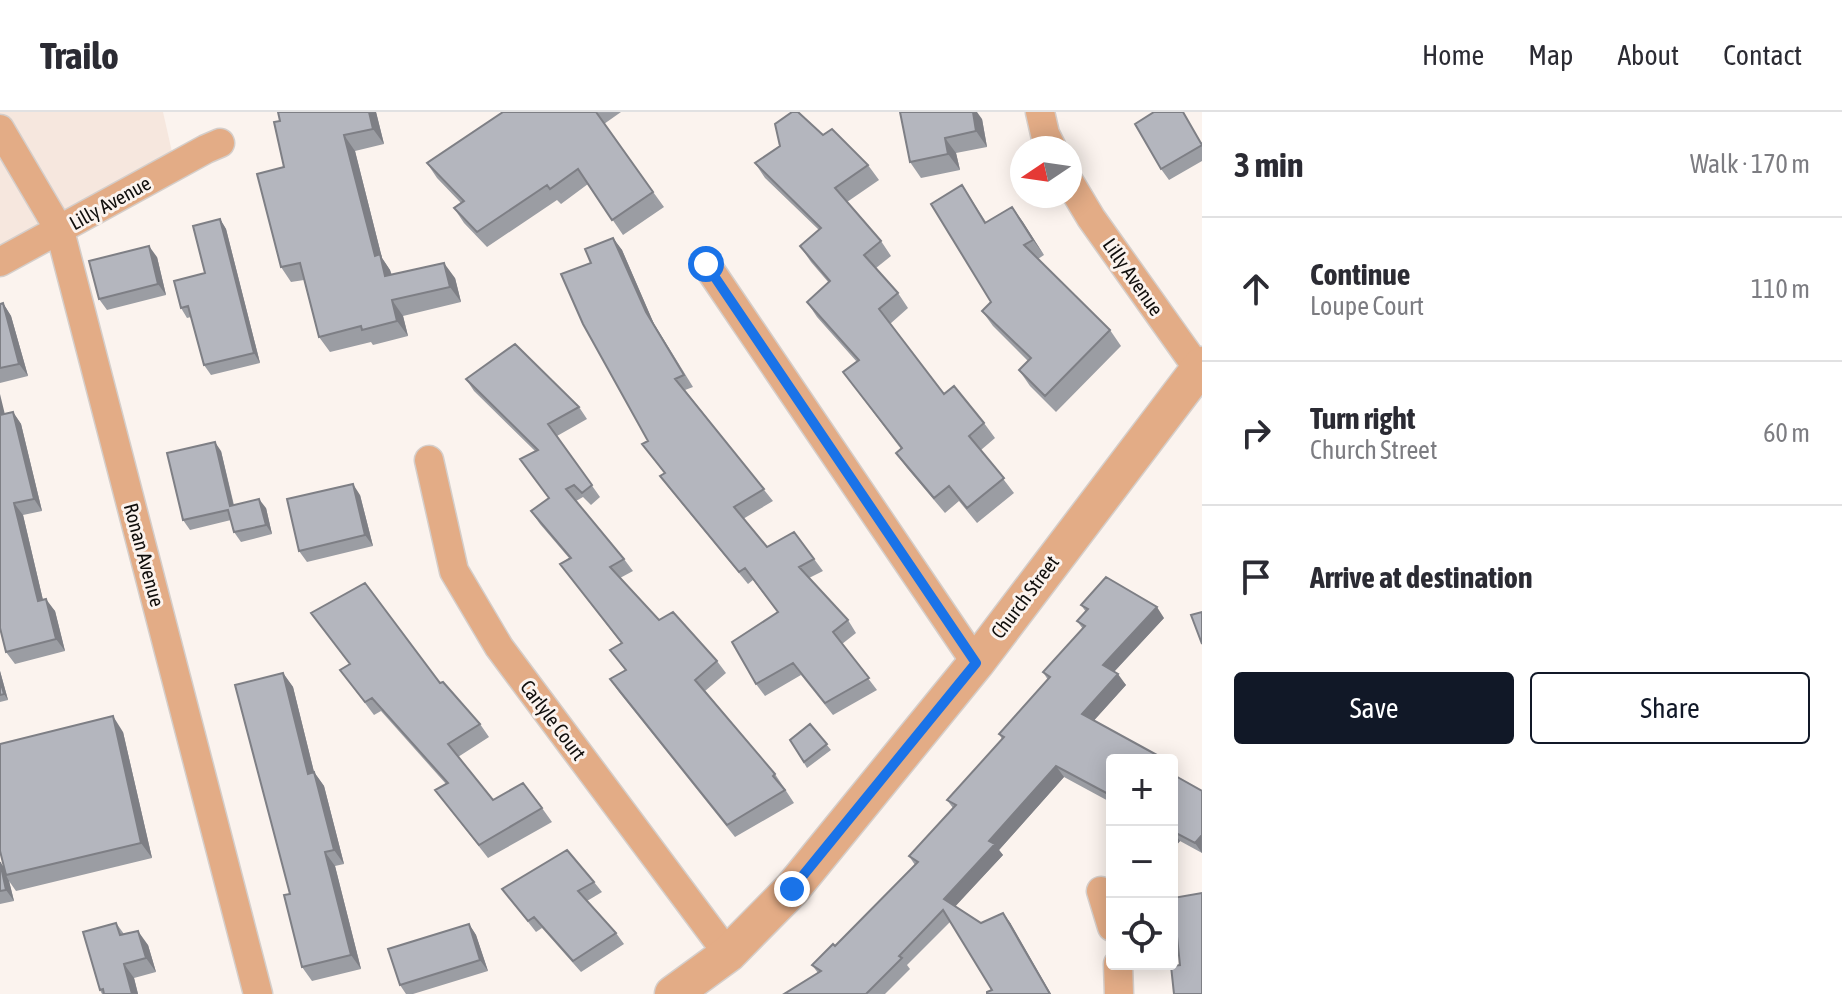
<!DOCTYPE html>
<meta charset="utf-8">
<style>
body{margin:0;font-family:"Asap Condensed",sans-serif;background:#f2f2f3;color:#2b2b33}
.controls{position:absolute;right:24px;bottom:24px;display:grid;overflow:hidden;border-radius:8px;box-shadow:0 4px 20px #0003}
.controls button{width:72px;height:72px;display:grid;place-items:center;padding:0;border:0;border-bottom:2px solid #e1e1e2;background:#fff;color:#2b2b33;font:40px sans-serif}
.compass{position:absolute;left:1010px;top:24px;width:72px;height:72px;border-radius:50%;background:#fff;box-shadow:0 4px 20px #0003;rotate:257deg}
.stop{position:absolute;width:24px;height:24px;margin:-18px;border:6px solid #1a73e8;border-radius:50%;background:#fff}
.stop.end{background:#1a73e8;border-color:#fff;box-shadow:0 2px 8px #0008}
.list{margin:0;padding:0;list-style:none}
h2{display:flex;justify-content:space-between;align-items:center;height:104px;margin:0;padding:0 32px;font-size:34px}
h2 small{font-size:26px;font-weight:400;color:#7c7c81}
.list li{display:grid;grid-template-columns:52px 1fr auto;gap:24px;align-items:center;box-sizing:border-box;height:144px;padding:0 32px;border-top:2px solid #e1e1e2}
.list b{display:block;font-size:30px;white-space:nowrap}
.list p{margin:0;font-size:26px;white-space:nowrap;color:#7c7c81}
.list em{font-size:26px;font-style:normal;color:#7c7c81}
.actions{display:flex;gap:16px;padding:24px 32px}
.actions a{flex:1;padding:18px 0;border:2px solid #111827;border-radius:8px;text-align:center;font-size:28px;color:#111827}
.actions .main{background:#111827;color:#fff}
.icon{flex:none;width:44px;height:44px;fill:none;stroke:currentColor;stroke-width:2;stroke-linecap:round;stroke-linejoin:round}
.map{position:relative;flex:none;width:1202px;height:882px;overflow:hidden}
header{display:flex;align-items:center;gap:48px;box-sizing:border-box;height:112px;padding:0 40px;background:#fff;border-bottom:2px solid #e1e1e2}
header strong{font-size:38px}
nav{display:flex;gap:44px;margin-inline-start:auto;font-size:28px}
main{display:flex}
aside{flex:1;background:#fff}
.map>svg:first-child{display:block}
</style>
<header>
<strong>Trailo</strong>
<nav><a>Home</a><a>Map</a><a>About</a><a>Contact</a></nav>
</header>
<main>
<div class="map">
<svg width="1202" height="882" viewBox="0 0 1202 882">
<rect width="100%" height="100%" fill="#fbf3ee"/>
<path fill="#f6e7de" d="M0 0H163L172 40 0 136Z"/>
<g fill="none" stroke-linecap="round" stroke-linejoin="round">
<g stroke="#d5ceca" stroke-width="31">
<path id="minor" d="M1040 0 1045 22 1052 36
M0 17 60 119 258 882
M1070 71 1091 106 1199 258
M0 150 206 37 220 31
M706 152 976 551
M429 348 454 459 499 535 728 842
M1101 779 1112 815
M1118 852 1119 882"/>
</g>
<g stroke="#d5ceca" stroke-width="39">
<path id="tertiary" d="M673 882 728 842 792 777 976 551 1202 253"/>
</g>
<use href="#minor" stroke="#e3ac86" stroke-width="28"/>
<use href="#tertiary" stroke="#e3ac86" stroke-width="36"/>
</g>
<path fill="#9b9da3" d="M376 0 384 32 355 39 382 146 390 158 392 163 455 166 461 190 403 204 408 224 373 233 371 230 330 240 319 225 304 168 291 170 281 155 284 55 280 9Z
M503 0H621L604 12 664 95 623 123 588 72 561 92 557 88 487 135 464 111 454 96 461 91 437 66 427 51Z
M900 0 982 7 987 35 956 41 960 58 921 66 910 50Z
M823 23 868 53 879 68 847 90 881 129 891 144 876 156 898 181 908 196 890 212 944 282 984 311 995 326 981 338 1014 381 977 411 959 389 945 401 907 356 896 341 901 337 843 260 857 250 817 205 807 190 829 171 811 150 800 134 819 118 765 66 755 51Z
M1202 30V49L1169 68 1161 57Z
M962 73 986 110 1012 95 1044 143 1038 147 1110 218 1121 234 1056 300 1030 274 1019 258 1028 249 993 214 982 199 991 190Z
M220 107 226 117 260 251 211 263 204 253 191 205 187 206 181 196 205 161Z
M613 126 622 138 654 212 693 275 685 278 773 389 743 407 767 435 794 420 823 459 809 466 848 508 856 521 842 532 877 578 833 603 801 563 765 584 756 572 778 501 753 468 748 472 669 376 660 364 664 361 642 332 648 329 591 151Z
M157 145 166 183 107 198 99 187Z
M3 191 11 204 28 264 0 271V192Z
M466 267 579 295 587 307 557 324 600 385 591 393 583 385 576 389 624 447 633 459 620 466 659 508 717 549 726 561 705 579 775 662 794 691 735 725 619 580 610 567 625 558 610 538 621 531 560 452 569 446 540 412 531 399 549 386 535 339 474 279Z
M13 300 21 312 42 399 23 403 43 488 55 499 65 539 15 552 6 540 5 302Z
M221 339 234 393 266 396 272 422 241 430 234 420 231 408 190 418 183 408Z
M360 383 373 434 307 450 299 439Z
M1081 493 1164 506 1114 560 1126 573 1094 608 1112 648V691L1064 665 999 738 1003 743 955 794 981 811 1003 801 1011 812 992 878 950 810 907 853 910 857 885 882H784L818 861 812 853 835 834 915 753 909 744 953 696 947 688 1002 627 999 622 1048 568 1043 560 1083 517 1077 509 1086 500Z
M340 558 440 571 480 612 489 625 458 645 493 688 542 696 552 710 488 746 435 678 446 672 381 599 374 603Z
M0 559 8 588 0 590Z
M283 561 293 575 314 660 324 674 344 752 335 754 361 857 312 869 302 855 290 782Z
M810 612 831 638 807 656 790 628Z
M123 620 152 746 16 779 9 769 14 789 0 792V750L4 755Z
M1172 655 1176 660 1173 663 1202 679V741L1180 729 1174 736 1172 735Z
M594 770 602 780 587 789 616 821 624 832 581 860 542 816 536 820 502 777Z
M116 811 124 822 148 833 156 860 134 866 138 882H102L100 878Z
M469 812 476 823 488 859 413 882H406L400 873Z"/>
<path fill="#7e7f85" d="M369 0H376L384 32 373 17Z
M973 0H977L982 7 987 35 976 19Z
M344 23 355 39 382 146 390 158 396 180 385 164 375 144Z
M945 26 956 41 960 58 948 42Z
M1012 95 1023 110 1044 143 1033 128Z
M220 107 226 117 260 251 254 241Z
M613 126 622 138 654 212 693 275 646 200Z
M149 134 157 145 166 183 158 172Z
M444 151 455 166 461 190 450 175Z
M392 188 403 204 408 224 397 209Z
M3 191 11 204 28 264 19 252Z
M0 282 8 315 0 303Z
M13 300 21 312 42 399 34 387Z
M215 330 221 339 236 404 230 394Z
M353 372 360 383 373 434 365 423Z
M259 387 266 396 272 422 266 413Z
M14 391 23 403 46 501 38 489Z
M46 487 55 499 65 539 56 527Z
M1157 495 1164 506 1110 564 1103 553Z
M0 559 8 588 4 582 0 568Z
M283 561 293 575 314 660 324 674 344 752 334 738 308 662Z
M1118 562 1126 573 1090 613 1082 602Z
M113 604 123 620 152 746 141 731Z
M1056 654 1064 665 999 738 1003 743 952 798 944 787 989 729Z
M1172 718 1180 729 1174 736 1172 734Z
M1202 723V741L1195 731Z
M325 740 335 754 361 857 351 843Z
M0 750 7 760 6 763 9 769 14 789 6 778Z
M1003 801 1011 812 1051 882H1050Z
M469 812 476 823 488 859 480 848Z
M138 819 148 833 156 860 146 846Z
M124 852 134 866 138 882H132Z"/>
<path fill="#b4b6be" stroke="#7e7f85" stroke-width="2" d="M278 0H369L373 17 344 23 375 144 380 142 385 164 444 151 450 175 392 188 397 209 362 218 361 214 319 225 300 151 281 155 257 62 284 55 274 10 280 9Z
M503 0H596L653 80 612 108 578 57 550 77 547 73 477 120 454 96 464 89 427 51Z
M792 0H798L823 23 832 17 868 53 835 76 881 129 864 143 898 181 879 197 944 282 954 274 984 311 969 324 1004 366 967 396 949 374 934 386 896 341 902 336 843 260 859 248 807 190 830 169 800 134 821 116 755 51 780 34 775 12Z
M900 0H973L976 19 945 26 948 42 910 50Z
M1154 0H1183L1202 33 1161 57 1135 12Z
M962 73 985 111 1012 95 1033 128 1024 133 1110 218 1045 284 1019 258 1031 246 982 199 991 190 931 92Z
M220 107 254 241 204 253 188 194 181 196 174 169 205 161 193 114Z
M613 126 646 200 684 263 675 267 764 377 734 395 767 435 794 420 814 447 799 455 848 508 833 520 869 566 825 591 793 551 756 572 732 530 778 500 745 456 739 460 660 364 665 361 642 332 648 329 583 212 561 162 591 151 585 137Z
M149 134 158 172 99 187 89 149Z
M3 191 19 252 0 256V192Z
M515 232 579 295 548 312 592 373 582 381 574 373 566 377 624 447 610 455 659 508 673 500 717 549 695 568 775 662 773 664 785 678 727 713 610 567 626 558 610 538 622 531 560 452 571 446 531 399 549 386 520 347 538 338 466 267Z
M13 300 34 387 14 391 38 489 46 487 56 527 6 540 0 516V303Z
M215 330 230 394 259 387 266 413 234 420 228 398 183 408 167 341Z
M353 372 365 423 299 439 287 387Z
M1106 465 1157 495 1103 553 1118 562 1082 602 1166 648H1112V684L1056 654 989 729 995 732 944 787 981 811 1003 801 1050 882H987V880L992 878 943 798 899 844 902 846 866 882H784L821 859 812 853 833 832 835 834 918 750 909 744 956 693 947 688 1004 625 999 622 1050 565 1043 560 1085 514 1077 509 1088 497 1081 493Z
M365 471 440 571 443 570 480 612 448 632 493 688 523 671 542 696 479 733 435 678 448 671 372 586 365 590 340 558 350 552 311 501Z
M1202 500V532L1191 503Z
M283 561 308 662 314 660 334 738 325 740 351 843 302 855 284 783 290 782 235 573Z
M0 568 4 582 0 583Z
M113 604 141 731 6 763 0 739V632Z
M810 612 827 632 804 650 790 628Z
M1172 662 1202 679V723L1195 731 1172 719Z
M567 738 594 770 578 779 616 821 573 849 534 805 528 809 502 777Z
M0 750 6 778 0 779Z
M1202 781V882H1174L1171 854 1180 853 1173 786Z
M116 811 120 823 138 819 146 846 124 852 132 882H104L103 877 100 878 83 820Z
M469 812 480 848 400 873 388 837Z"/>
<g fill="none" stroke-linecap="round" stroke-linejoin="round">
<path stroke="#1a73e8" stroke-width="10" d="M706 152 976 551 792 777"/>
</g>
<g text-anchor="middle" stroke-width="6" stroke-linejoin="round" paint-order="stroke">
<g font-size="20" fill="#100e0c" stroke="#fbf3ee">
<text transform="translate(110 91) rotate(-29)" y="7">Lilly Avenue</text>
<text transform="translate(1133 165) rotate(55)" y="7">Lilly Avenue</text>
<text transform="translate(144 443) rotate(75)" y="7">Ronan Avenue</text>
<text transform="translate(1025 485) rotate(-53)" y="7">Church Street</text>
<text transform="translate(553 608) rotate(53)" y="7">Carlyle Court</text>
</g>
</g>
</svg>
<div class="controls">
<button>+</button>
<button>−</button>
<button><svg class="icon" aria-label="locate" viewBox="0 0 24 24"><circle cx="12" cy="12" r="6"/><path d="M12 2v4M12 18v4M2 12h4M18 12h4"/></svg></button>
</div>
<svg class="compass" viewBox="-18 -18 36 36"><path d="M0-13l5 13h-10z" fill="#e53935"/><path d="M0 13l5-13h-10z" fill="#7c7c81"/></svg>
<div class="stop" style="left:706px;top:152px"></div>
<div class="stop end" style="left:792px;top:777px"></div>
</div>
<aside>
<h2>3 min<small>Walk · 170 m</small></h2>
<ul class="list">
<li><svg class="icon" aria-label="ahead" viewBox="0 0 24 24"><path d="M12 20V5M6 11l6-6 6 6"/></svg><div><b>Continue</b><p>Loupe Court</p></div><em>110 m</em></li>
<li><svg class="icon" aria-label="right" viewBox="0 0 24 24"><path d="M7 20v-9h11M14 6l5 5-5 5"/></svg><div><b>Turn right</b><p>Church Street</p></div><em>60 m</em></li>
<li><svg class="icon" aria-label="arrive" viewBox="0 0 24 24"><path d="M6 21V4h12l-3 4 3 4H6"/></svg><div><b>Arrive at destination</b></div></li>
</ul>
<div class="actions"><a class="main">Save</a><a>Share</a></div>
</aside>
</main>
